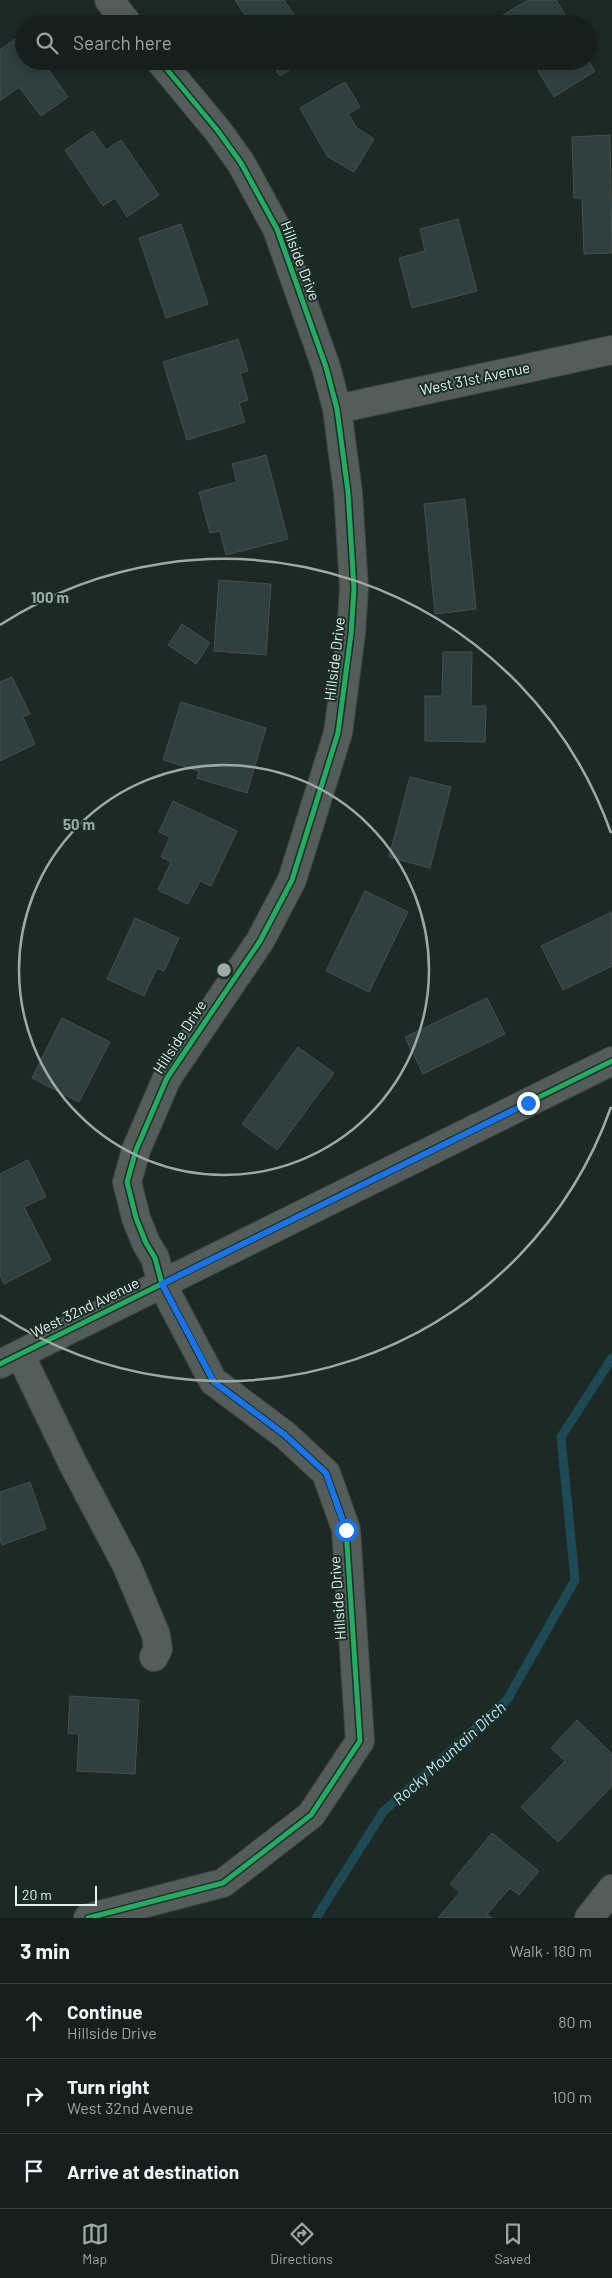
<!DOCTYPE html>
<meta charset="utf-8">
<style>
body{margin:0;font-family:Barlow,sans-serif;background:#232c29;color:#f1f3f6}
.scale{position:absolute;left:15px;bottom:12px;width:82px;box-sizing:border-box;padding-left:5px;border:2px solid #e2efea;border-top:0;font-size:14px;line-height:18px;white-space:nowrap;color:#e2efea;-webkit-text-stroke:4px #182e27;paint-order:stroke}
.stop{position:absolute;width:15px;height:15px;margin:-11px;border:4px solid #1a73e8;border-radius:50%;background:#fff}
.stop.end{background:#1a73e8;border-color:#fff;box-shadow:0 1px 5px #0008}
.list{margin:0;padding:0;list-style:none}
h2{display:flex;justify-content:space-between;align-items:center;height:65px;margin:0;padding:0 20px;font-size:21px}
h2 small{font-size:16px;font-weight:400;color:#9ea2a3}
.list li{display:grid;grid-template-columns:32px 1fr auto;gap:15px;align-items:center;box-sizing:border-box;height:75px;padding:0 20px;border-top:1px solid #353d3b}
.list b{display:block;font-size:19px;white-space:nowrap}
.list p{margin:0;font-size:16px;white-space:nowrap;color:#9ea2a3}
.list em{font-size:16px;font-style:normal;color:#9ea2a3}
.icon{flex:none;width:28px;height:28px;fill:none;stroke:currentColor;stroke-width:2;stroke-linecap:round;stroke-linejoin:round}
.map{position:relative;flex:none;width:612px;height:1918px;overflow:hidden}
.search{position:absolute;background:#161f1c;box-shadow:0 2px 12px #0003;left:15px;right:15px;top:15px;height:55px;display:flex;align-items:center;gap:12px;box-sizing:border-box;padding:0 18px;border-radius:28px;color:#9ea2a3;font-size:19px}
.sheet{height:290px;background:#161f1c}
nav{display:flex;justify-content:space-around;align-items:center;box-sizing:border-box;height:70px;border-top:1px solid #353d3b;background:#161f1c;font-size:14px;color:#9ea2a3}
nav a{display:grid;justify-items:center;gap:2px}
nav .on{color:#9daaa5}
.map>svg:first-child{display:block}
</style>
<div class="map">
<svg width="612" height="1918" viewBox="0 0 612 1918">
<rect width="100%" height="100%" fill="#1d2925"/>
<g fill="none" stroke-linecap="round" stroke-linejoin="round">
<path stroke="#1e4a56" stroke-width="9" d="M316 1918 383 1812 507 1700 575 1580 561 1437 612 1358"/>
</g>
<path fill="#30403e" stroke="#46504e" d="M235 0H284L300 24H251Z
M528 0H556L571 24H509L503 15Z
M22 34 24 61H42L68 97 41 116 19 87 0 101V50Z
M588 60 595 71 554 97 532 61Z
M270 61H303L280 76Z
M345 82 360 107 348 114 357 128 374 139 354 172 327 156 300 108Z
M93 131 106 150 121 140 159 195 127 217 115 198 103 206 65 150Z
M610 135 612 253 584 254 582 198H574L572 137Z
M458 219 477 291 412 308 399 258 425 251 420 229Z
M181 224 208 304 166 318 139 238Z
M238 339 248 371 240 373 248 400 239 403 245 422 187 440 163 362Z
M266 455 288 539 226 555 220 531 210 533 199 492 237 482 232 464Z
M465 499 476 609 435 614 424 504Z
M219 580 271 584 266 655 214 651Z
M182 624 210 643 196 664 168 645Z
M443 652H472L471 706H486L485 742 425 741V696H442Z
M12 677 30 714 23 717 35 744 0 761V682Z
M181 702 266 728 247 793 197 778 199 771 163 760Z
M410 777 451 787 430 868 389 857Z
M173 801 237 831 211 886 200 881 188 904 158 890 171 862 161 857 170 837 159 832Z
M365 891 408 912 369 992 326 971Z
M612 912V966L563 990 541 946Z
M135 918 179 938 164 971 157 968 144 996 107 979Z
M487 998 505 1034 423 1074 405 1037Z
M62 1018 110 1042 79 1102 32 1078Z
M298 1047 334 1073 277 1150 242 1124Z
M28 1160 46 1197 24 1207 51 1260 4 1284 0 1275V1174Z
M30 1482 46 1529 2 1545 0 1539V1492Z
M70 1696 139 1700 135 1774 77 1771 79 1734 68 1733Z
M577 1720 612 1754V1786L558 1842 521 1807 565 1761 551 1748Z
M492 1833 539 1871 519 1895 510 1888 487 1914 492 1918H438L460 1892 450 1884Z"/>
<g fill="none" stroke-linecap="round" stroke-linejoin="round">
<g stroke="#3b4542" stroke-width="30">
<path id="minor" d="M109 0 128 24
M337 409 612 350
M20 1354 73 1464 127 1566 156 1635 158 1649 154 1657
M0 1364 612 1061
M88 1918 223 1883 311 1815 360 1741 346 1529 326 1473 285 1435 213 1381 162 1284 155 1258 146 1243 136 1218 127 1182 136 1150 167 1078 260 941 292 880 338 733 351 634 354 589 348 492 337 409 326 367 277 229 241 163 218 131 160 61
M589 1918 612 1889"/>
</g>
<use href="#minor" stroke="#545d5a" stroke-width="28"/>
<g stroke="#182e27" stroke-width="8">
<path id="cycleway" d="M0 1364 612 1061
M88 1918 223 1883 311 1815 360 1741 346 1529 326 1473 285 1435 213 1381 162 1284 155 1258 146 1243 136 1218 127 1182 136 1150 167 1078 260 941 292 880 338 733 351 634 354 589 348 492 337 409 326 367 277 229 241 163 218 131 160 61"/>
</g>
<use href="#cycleway" stroke="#26ab63" stroke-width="5"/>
</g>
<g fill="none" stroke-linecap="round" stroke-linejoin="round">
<path stroke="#1a73e8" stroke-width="6" d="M346 1530 326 1473 285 1435 214 1382 162 1284 528 1103"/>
</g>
<g fill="none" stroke="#9daaa5" stroke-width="2.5">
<circle cx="224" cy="970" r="205"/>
<path d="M611 1107A411 411 0 0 1 0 1315M0 625A411 411 0 0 1 611 833"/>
</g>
<g text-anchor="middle" stroke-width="4" stroke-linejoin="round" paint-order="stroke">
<g font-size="15" fill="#e2efea" stroke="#182e27">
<text transform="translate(300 261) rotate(69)" y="5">Hillside Drive</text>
<text transform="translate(475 379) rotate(-12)" y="5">West 31st Avenue</text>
<text transform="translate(335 659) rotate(-83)" y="5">Hillside Drive</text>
<text transform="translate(180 1037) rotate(-57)" y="5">Hillside Drive</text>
<text transform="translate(85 1308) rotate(-26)" y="5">West 32nd Avenue</text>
<text transform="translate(338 1598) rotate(-94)" y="5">Hillside Drive</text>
</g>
<g font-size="16" font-style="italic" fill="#beebfb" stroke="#182e27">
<text transform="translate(449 1753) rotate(-42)" y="6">Rocky Mountain Ditch</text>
</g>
</g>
<circle cx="224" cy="970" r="8" fill="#9daaa5" stroke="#182e27" stroke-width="2.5"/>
<g font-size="15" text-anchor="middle" font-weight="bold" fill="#9daaa5" stroke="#182e27" stroke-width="4" stroke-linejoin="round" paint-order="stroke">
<text x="50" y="603">100 m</text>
<text x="79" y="830">50 m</text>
</g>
</svg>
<div class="scale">20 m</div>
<div class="stop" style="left:346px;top:1530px"></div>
<div class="stop end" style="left:528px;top:1103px"></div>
<div class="search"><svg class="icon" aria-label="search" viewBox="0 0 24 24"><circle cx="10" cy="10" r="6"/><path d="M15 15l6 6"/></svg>Search here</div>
</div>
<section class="sheet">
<h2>3 min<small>Walk · 180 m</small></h2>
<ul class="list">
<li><svg class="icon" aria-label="ahead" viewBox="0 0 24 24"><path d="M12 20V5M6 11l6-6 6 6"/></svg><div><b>Continue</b><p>Hillside Drive</p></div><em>80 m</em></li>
<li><svg class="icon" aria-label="right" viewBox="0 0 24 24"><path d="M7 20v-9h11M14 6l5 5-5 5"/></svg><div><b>Turn right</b><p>West 32nd Avenue</p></div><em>100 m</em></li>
<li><svg class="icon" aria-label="arrive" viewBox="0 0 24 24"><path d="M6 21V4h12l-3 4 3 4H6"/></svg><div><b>Arrive at destination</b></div></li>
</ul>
</section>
<nav>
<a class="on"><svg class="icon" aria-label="map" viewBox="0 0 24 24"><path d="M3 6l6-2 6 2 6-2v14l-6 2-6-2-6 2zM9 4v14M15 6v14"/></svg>Map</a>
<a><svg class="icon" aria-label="directions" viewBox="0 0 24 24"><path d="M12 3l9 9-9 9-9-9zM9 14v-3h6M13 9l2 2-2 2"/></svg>Directions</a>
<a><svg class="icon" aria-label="saved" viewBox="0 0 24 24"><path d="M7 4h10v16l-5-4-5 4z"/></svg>Saved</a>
</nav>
